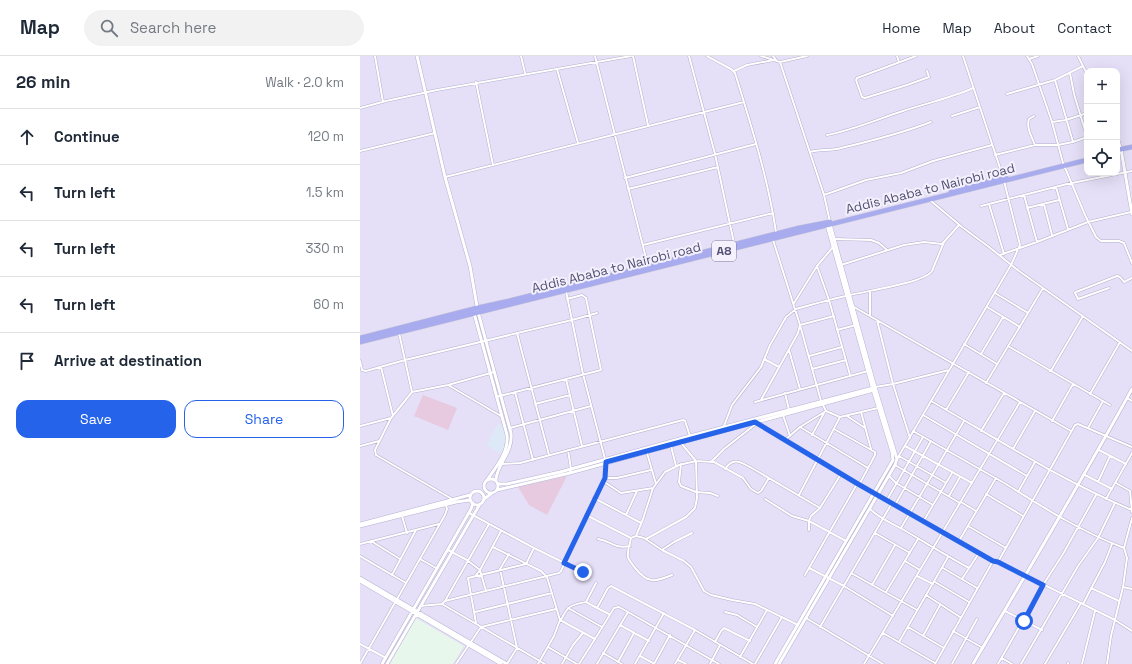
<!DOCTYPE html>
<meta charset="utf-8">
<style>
body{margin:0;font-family:"Space Grotesk",sans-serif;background:#f2f2f3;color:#1f2937}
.controls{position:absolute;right:12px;top:12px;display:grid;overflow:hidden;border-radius:8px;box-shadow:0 4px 16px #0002}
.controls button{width:36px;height:36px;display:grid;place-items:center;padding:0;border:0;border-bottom:1px solid #e0e1e3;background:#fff;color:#1f2937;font:20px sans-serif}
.stop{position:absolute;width:12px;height:12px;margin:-9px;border:3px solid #2563eb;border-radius:50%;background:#fff}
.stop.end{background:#2563eb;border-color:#fff;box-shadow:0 1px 4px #0008}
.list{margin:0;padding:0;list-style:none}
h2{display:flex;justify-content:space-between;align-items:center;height:52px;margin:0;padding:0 16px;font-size:17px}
h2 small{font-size:13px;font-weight:400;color:#747a83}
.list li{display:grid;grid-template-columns:26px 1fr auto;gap:12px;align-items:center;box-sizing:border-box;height:56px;padding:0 16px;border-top:1px solid #e0e1e3}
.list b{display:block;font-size:15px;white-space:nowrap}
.list em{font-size:13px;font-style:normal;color:#747a83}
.actions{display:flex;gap:8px;padding:12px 16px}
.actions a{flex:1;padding:9px 0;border:1px solid #2563eb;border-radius:12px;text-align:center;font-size:14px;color:#2563eb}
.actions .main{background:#2563eb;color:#fff}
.icon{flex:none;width:22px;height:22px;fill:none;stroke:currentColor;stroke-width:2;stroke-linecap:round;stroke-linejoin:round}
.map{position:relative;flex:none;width:772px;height:608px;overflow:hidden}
header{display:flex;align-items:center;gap:24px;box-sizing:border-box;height:56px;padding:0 20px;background:#fff;border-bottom:1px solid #e0e1e3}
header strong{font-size:19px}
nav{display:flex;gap:22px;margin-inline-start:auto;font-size:14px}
.search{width:280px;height:36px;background:#f2f2f3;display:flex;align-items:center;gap:10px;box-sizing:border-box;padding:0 14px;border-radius:22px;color:#747a83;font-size:15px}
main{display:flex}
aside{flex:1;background:#fff}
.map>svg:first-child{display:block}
</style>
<header>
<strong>Map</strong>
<div class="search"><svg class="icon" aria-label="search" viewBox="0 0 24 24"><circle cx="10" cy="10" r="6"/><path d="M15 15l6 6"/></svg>Search here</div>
<nav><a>Home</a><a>Map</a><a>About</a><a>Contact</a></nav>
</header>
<main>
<aside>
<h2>26 min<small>Walk · 2.0 km</small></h2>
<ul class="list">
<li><svg class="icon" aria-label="ahead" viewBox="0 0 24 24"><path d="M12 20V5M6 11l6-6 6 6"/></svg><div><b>Continue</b></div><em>120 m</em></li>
<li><svg class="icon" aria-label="left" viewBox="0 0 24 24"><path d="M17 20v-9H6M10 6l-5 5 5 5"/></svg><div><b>Turn left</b></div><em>1.5 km</em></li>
<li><svg class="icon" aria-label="left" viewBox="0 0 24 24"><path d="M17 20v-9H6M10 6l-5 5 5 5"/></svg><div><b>Turn left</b></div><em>330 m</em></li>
<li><svg class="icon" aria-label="left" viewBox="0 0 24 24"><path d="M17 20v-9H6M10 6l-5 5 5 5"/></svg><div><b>Turn left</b></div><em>60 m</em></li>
<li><svg class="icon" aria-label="arrive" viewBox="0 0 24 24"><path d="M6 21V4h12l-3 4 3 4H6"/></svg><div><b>Arrive at destination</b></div></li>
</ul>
<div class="actions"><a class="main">Save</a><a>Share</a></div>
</aside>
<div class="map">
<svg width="772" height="608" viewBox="0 0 772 608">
<rect width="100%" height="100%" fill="#efeafb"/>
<path fill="#e5dff7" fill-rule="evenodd" d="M0 0H772V608H0ZM727 15H757V117H727Z"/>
<path fill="#e7f7ec" d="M56 562 104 590 93 608H30Z"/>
<path fill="#dee9f8" d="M138 368 144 370 147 385 142 399 127 389V387Z"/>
<path fill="#e7cadf" d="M63 339 97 352 88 374 54 360Z
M207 420 187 459 169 449 158 431Z"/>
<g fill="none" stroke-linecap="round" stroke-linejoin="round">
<g stroke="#b4b1cc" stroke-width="3">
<path id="street" d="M15 0 23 46
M161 0 165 17
M235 0 288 210
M273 0 288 69
M329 0 355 98 374 187
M347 0 371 13 375 17C391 69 408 122 416 176
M401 0 420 6
M413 0 417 5
M447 0 420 6 464 139 470 166
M537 0 539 6
M556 0 497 22 496 24 502 41 505 42 547 29 569 21 567 15
M603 0 643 121
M667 0 672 8 692 66 703 107 725 159 736 181 741 185H759L764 187 772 207
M718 0 727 18
M669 3 678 0
M197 13 218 87
M374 15 387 9 414 4
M710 17 714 38 727 81
M695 24 713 86
M116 26 133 109
M647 38 695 24 723 10
M0 52 26 45 77 34 271 0
M592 60 620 51
M674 60 669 63C666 72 672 81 675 89
M692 66 706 64 727 57
M467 79C493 74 518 63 543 55 567 47 591 42 613 32
M757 80 761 92
M0 95 75 77
M450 96C460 93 471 95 481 92 511 85 542 77 571 66
M635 99 675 89H698L713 86 727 81
M85 121 384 46
M265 122 396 88
M696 131 708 173
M268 133 358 111
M464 139 506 124 541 117 573 105 632 89
M664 139 677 186
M571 145 602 171 629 191 659 215 772 295
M629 148 644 198
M684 148 692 179
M621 150 707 128 772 115
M667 152 699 144
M475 183 511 184 519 187 527 194
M413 184 440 269 461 345 466 355 480 361 439 439
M283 189 413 157
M640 199 677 186 728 166 771 156
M481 209 544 189 564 186 582 188 599 169
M457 210 469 244 490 319
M749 232 718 243 715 237 716 236 757 220 760 221 764 226 772 222
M206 235 223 318 245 403
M510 235V260
M635 237 668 257
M434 247 457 210 473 191
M494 251 711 375
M627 251 660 271
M517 264 533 328 550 382
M477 274 496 269
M39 277 52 336
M157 277 189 399
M604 288 637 308
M648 290 743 345 728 372
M429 294 440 333
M621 298 643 261
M449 300 482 291
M404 303 419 311
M0 305 2 314 6 315 45 304 212 264 237 257
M21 311 33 360
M452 313 486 304
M690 315 692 313 723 260
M206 323 222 390
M626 327 683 232
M88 329 141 360
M515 331 533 328 589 314
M155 336 173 404
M425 337 429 354
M730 338 760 286
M136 341 241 314 226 242 222 239 207 243
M767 342 772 345
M401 344 438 277 440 269 474 260
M571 345C637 383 701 424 772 454
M743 345 750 349
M395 346 508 315
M175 348 210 339
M586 354 609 316
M501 356 511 393
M423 359 430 380
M563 359 667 420
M487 360 505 372
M480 361 518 352
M31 362 15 394 16 399 92 443
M692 365 713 328
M396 367 514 437
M0 370 31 362 52 336 88 329 134 316
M364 370 372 349 401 311 410 289 426 261 436 253C454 248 471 243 490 239 506 235 564 227 572 215L584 186
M440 371 508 412
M150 372 231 350
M474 373 515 396V399L499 429
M553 375C584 393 615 410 646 428 684 452 722 476 764 492
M621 375 644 337
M452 379 464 357
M425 384 440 371 466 355
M0 390 19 385
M311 390 316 410
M545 390 612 427
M653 393 675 355
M208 394 211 413 210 417
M739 394 766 408
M287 397 296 428
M539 400 586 427
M537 403 651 209 660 189 644 125
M351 406 364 393 397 367
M142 408 160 407 323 364 325 365 330 380
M321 408 319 426 321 430 336 436 350 437 358 440
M535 409 600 447
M365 413C373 401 380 406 390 411L460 452
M725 419 752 433
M529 420 536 427 573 449
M245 422H257L291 414
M243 425 261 437 293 432
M738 426 750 400
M756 427 770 435 772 456
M658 436 675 406
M626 438 663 460
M518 439 633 505 638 506 755 564 772 575
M589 440 600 421
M234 442 281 467
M405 443 432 460 449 465 486 485
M746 443 772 397
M527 444 563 381
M601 446 616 455
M535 449 571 385
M510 453C520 463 532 467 544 474 566 487 587 500 609 512
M109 457 174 492 223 516
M226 459 271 482 276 480 284 482 302 494 324 505 331 511 344 535 351 539 372 544 395 548 438 569
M266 459 277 435
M42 460 47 477
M563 466 592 417
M608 470 646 492
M541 472 604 365
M449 474V465L451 460 460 452 481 418
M515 477 550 497
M276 480 283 463 293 432 305 416 319 409 336 405 354 406 383 422 391 433 398 437 401 435 409 422
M271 482C270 488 267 495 268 501 269 505 273 509 275 512 288 528 295 526 312 519
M238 483C252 485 253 493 270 490
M286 483 326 461 335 452 337 442 336 405 321 387
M11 485 40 503
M599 485 636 422
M0 488 79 468
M133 491 181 515 187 521 200 564 194 580 178 608
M88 494 107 504 120 514 126 535
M302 494 314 486 332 477
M0 500 46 527
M60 503 76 512
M545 505 560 514
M638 506 715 369 718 368 772 391
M449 512 484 530 533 560
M583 512 617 532
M491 517 557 554
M32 519 56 474
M116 519 120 514 141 475
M445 519 497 428
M557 520 573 528
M602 523 619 497
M575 526 609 546
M512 529 535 489
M763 531 772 533
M731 532 759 545
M526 536 558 483
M566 539 600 561
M85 545 129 468
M226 546 236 527
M82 548 185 608
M723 548 745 506 752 488
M60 550 82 548 85 545 199 517 201 515 245 422 246 408
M208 552 242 571
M645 555 682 574
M115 556 192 537
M365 556 377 559 397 571
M249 558 237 552 248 532 251 530 335 574 393 608
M446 562 523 608
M200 564 235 583 254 552 259 551 268 556
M201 564C208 549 211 549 226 546L237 552
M116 567 108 522 166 508 174 492
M260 569 289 585
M460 571 532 447
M548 571 584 592
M593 575 623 592
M523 577 575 607
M563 580 580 549
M355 586 361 575 364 572 390 585
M539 586 588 501
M0 588 26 602
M188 591 217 608
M243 597 262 608
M280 600 293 607
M380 601 407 554
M642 602 652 608
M318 604 326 608
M258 606 274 577
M0 608 85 459 87 453 86 449
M96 608 121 571 196 553
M147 608 157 592 140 513 149 498
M202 608 213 589 223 577
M219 608 235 583
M237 608 268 556 359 608
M275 608 304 557
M294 608 310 579
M315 608 335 574
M350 608 360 589
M395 608 422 561
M504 608 660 346
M575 608 633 505
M592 608 617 563
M638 608 683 529 703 498 736 439
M661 608 718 510 738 482 755 447
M685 608 721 547
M708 608V607
M722 608 735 555
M747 608 751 580 763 531 767 502 764 492 772 462"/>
</g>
<g stroke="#b5b2d0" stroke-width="4">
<path id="secondary" d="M57 0 85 121 110 210 118 256 151 377C153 397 138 406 136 423
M761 93 772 158
M114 257 147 379C149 396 136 411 127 424
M124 430a7 7 0 1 1 14 0a7 7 0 1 1-14 0Z
M139 428H147L200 416 330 380 513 332
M137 434 210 417 514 334
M110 442a7 7 0 1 1 14 0a7 7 0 1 1-14 0Z
M123 444 132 437
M0 468 110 439
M0 470 96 446 110 444
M0 522 147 608
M0 525 141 608
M22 608 111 453 113 447
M27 608 120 448
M415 608 533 404 532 396 513 334 467 169
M419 608 535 409 537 403 515 331 470 168
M613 608C667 517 721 426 772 333"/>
</g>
<g stroke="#cbcad5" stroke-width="5.5">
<path id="highway" d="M757 94 772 91
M591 135 646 121
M0 282 117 252 149 245 439 172 470 166
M0 286 727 104"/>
</g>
<use href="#street" stroke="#fff" stroke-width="2"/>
<use href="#secondary" stroke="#fff" stroke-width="3"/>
<use href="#highway" stroke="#a8acee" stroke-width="4.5"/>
</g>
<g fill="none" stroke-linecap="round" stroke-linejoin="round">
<path stroke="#2563eb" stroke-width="5" d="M223 516 204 507 245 422 246 406 395 366 498 428 633 505 638 506 683 529 664 565"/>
</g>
<g text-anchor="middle" stroke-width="4" stroke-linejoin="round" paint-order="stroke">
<rect fill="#f4f1fd" stroke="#82809c" stroke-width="1" x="352" y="185" width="24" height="20" rx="3"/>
<g font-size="12" font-weight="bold" fill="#515073">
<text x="364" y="199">A8</text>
</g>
<g font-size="13" fill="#515073" stroke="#f4f1fd">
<text transform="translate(570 132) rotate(-14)" y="5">Addis Ababa to Nairobi road</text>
<text transform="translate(256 211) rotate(-14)" y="5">Addis Ababa to Nairobi road</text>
</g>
</g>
</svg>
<div class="controls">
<button>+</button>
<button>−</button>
<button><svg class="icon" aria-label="locate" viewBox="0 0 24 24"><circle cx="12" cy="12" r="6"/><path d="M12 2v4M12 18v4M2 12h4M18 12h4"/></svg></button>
</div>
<div class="stop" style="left:664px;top:565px"></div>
<div class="stop end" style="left:223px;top:516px"></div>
</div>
</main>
